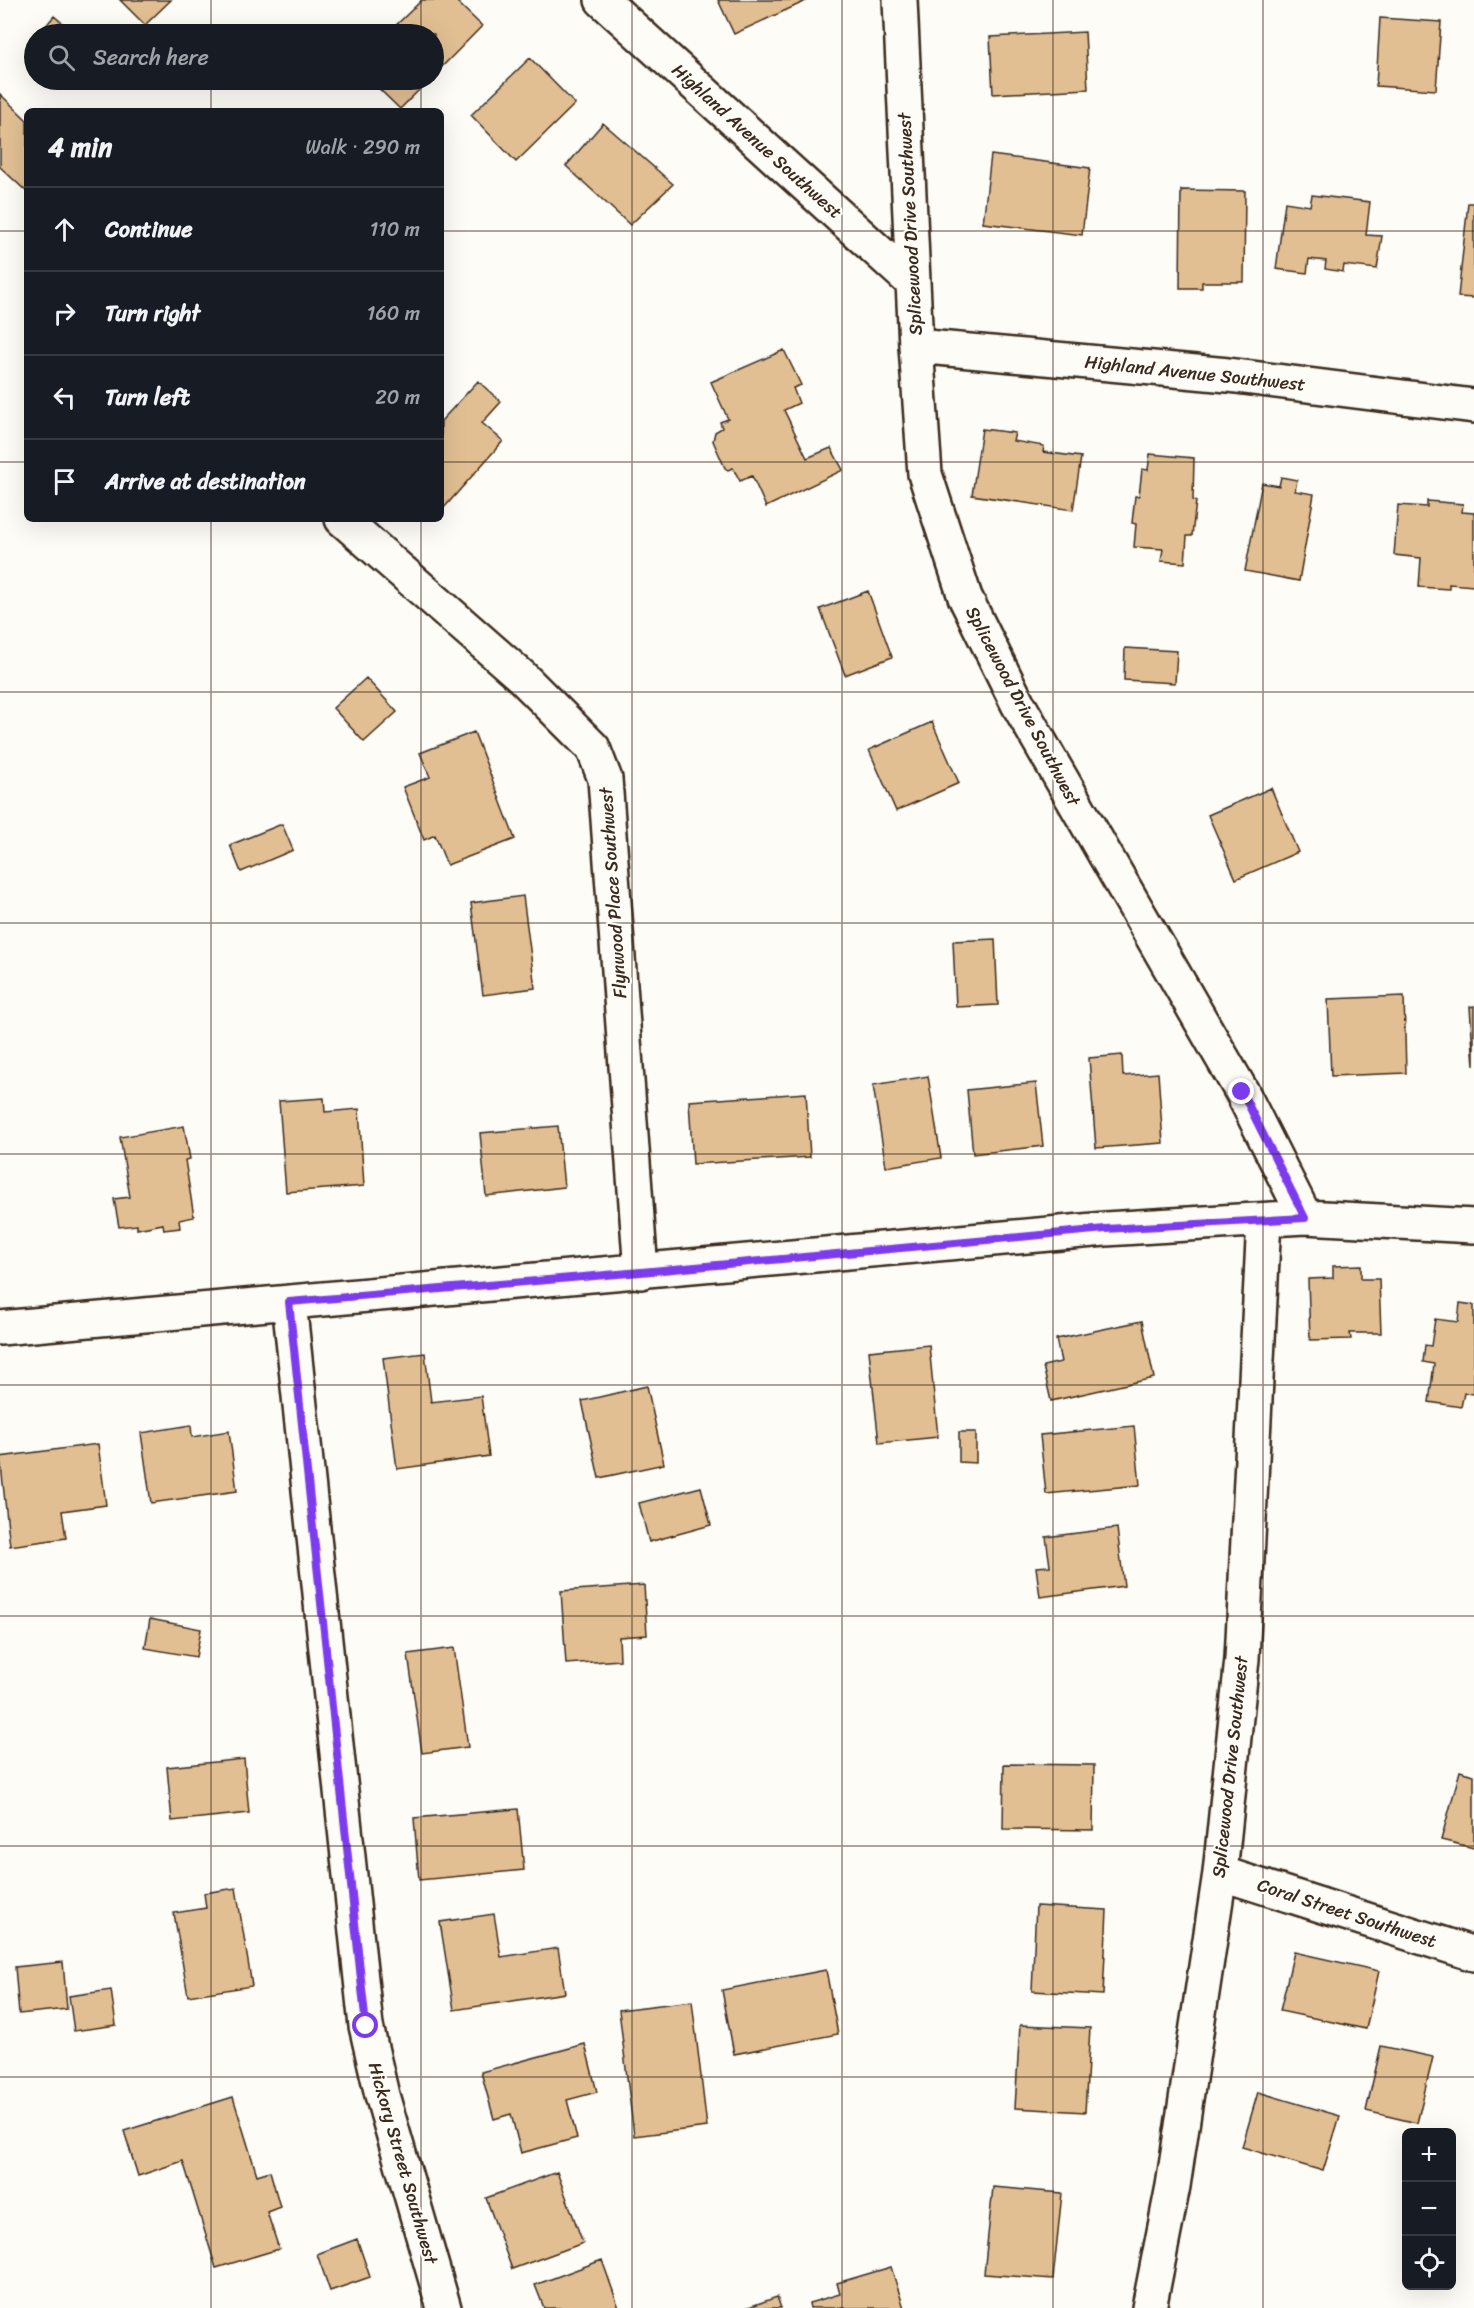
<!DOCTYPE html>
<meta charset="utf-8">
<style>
body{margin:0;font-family:Sriracha,sans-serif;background:#20242c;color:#f1f3f6}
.controls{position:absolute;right:18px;bottom:18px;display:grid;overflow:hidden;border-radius:9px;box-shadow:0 6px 24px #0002}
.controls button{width:54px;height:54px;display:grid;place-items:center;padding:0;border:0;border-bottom:2px solid #363941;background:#171b24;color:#f1f3f6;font:30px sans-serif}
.stop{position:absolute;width:18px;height:18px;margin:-14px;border:4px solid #7c3aed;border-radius:50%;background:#fff}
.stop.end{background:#7c3aed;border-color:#fff;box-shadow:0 2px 6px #0008}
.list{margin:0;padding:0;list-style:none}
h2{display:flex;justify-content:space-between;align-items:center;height:78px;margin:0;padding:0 24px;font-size:26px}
h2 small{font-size:20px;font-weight:400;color:#9ea1a6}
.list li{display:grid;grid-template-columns:39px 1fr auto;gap:18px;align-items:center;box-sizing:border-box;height:84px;padding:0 24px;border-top:2px solid #363941}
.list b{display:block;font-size:22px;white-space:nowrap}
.list em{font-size:20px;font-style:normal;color:#9ea1a6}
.icon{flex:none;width:33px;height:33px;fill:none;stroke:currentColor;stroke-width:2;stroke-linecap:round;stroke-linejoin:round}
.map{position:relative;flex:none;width:1474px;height:2308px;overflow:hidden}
.search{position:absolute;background:#171b24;box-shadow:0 6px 24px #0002;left:24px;top:24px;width:420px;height:66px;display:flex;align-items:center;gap:15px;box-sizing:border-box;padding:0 21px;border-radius:33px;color:#9ea1a6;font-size:22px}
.panel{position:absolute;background:#171b24;box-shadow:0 6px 24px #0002;left:24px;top:108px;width:420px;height:414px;border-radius:9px}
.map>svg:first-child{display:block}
</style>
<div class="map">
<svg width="1474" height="2308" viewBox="0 0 1474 2308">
<rect width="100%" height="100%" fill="#fdfcf7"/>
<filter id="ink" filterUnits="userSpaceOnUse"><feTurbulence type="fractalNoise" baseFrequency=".0167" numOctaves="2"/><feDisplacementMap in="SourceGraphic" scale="12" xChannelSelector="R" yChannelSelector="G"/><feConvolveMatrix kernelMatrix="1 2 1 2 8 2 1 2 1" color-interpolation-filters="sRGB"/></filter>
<g filter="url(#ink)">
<path fill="#e1bf93" stroke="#3b2a1e" stroke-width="1.5" d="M120 0H171L145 25Z
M422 0H455L482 26 434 75V34H387Z
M718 0H806V1L734 34Z
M54 16 76 34H39Z
M1380 18 1441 22 1436 90 1376 86Z
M1085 32 1088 89 993 94 990 37Z
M530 58 575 104 516 162 471 115Z
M370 80H429L400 109Z
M0 94 27 120V192L0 167Z
M603 123 673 184 630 225 566 166Z
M991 155 1090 168 1082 235 983 223Z
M1181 190 1245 191 1244 282H1202V288H1180Z
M1312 195 1370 202 1366 235 1382 236 1377 269 1344 265 1343 272 1325 269 1326 261 1309 259 1307 273 1276 269 1285 202 1310 206Z
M1468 203H1474V298L1458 297Z
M784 350 801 385 793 388 799 403 784 410 807 458 831 448 843 470 766 507 752 476 740 481 733 468 728 470 725 468 713 441 715 432 722 428 720 422 728 419 711 382Z
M478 381 501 402 482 423 503 441 443 509 441 507V421Z
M982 429 1015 433 1013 441 1044 446 1043 452 1081 457 1073 510 972 495Z
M1150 454 1194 458 1193 500 1196 501 1192 536H1187L1185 563 1161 561 1163 549 1134 547 1136 524 1132 523 1135 496H1139L1142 469 1148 470Z
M1281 477 1297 480 1295 491 1314 494 1299 581 1245 571 1262 483 1279 486Z
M1427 501 1463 504 1462 512 1474 513V586L1449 584V589L1419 587 1421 558 1394 555 1398 505 1427 507Z
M868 591 892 657 845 675 820 609Z
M1125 648 1177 651 1175 683 1124 680Z
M366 678 397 712 364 742 333 708Z
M932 722 959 783 896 811 869 750Z
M474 732 515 839 447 865 435 835 424 840 403 787 430 777 420 753Z
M1271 788 1298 852 1236 879 1208 815Z
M282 824 293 850 241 872 230 845Z
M523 896 535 988 483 995 471 903Z
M995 939 998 1005 956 1007 953 941Z
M1404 996 1406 1073 1331 1076 1328 999Z
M1474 1006V1066L1470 1007Z
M1122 1055 1123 1076 1158 1073 1163 1143 1096 1148 1089 1058Z
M928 1076 941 1158 886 1167 873 1085Z
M1036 1083 1043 1146 973 1154 967 1090Z
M806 1093 810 1157 693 1164 689 1101Z
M324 1098 325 1112 359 1109 364 1186 286 1192 279 1101Z
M184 1126 190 1159 185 1160 194 1217 179 1220 180 1228 164 1230 163 1224 137 1229V1225L119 1227 114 1199 130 1197 120 1137Z
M558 1126 564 1187 486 1196 480 1133Z
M1361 1265V1279H1379L1381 1333H1350L1351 1339 1310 1340 1308 1279 1333 1278V1266Z
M1460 1303 1474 1305V1394L1464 1393 1461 1407 1429 1402 1434 1364 1423 1362 1425 1345 1431 1346 1435 1319 1458 1322Z
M1142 1321 1154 1378 1051 1401 1043 1366 1061 1362 1056 1339Z
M929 1345 938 1437 879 1443 869 1351Z
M425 1353 431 1402 481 1396 489 1456 397 1469 383 1358Z
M647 1386 664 1464 599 1478 582 1401Z
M191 1425 192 1437 229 1431 237 1491 151 1503 141 1433Z
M1134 1426 1140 1485 1046 1494 1040 1435Z
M959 1432H976V1463L959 1462Z
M98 1444 106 1505 62 1511 66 1538 10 1546 0 1457Z
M701 1487 711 1525 649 1542 639 1503Z
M1117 1528 1124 1586 1040 1597 1036 1567 1050 1566 1046 1537Z
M644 1585 647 1635 619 1637 620 1660 566 1664 561 1591Z
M150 1619 201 1629 196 1657 145 1648Z
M454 1648 468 1747 422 1753 408 1654Z
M244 1759 249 1813 172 1821 167 1767Z
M1004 1764 1094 1765 1093 1830 1003 1829Z
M1460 1771 1474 1775V1848L1441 1840Z
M518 1809 524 1870 419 1880 414 1818Z
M236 1888 252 1986 188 1996 174 1913 206 1908 204 1893Z
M1036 1906 1107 1910 1103 1995 1032 1991Z
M494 1914 501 1957 558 1948 565 1993 454 2010 440 1922Z
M1294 1952 1379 1971 1366 2029 1280 2011Z
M63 1962 67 2009 19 2014 15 1967Z
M826 1970 838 2034 734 2054 722 1990Z
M111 1990 116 2025 74 2031 69 1996Z
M692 2001 707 2127 634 2136 619 2010Z
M1020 2025 1090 2028 1085 2112 1015 2108Z
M585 2044 597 2092 567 2100 577 2138 521 2153 511 2114 494 2119 481 2072Z
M1381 2046 1433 2057 1417 2123 1366 2111Z
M1258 2092 1340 2116 1323 2171 1242 2147Z
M233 2097 257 2175 270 2171 280 2207 267 2212 279 2249 216 2268 183 2161 138 2176 124 2131Z
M557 2172 583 2243 512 2269 486 2198Z
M993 2187 1062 2193 1053 2279 984 2274Z
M357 2239 370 2277 330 2291 317 2254Z
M602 2260 619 2308H544L535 2285Z
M891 2267 904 2308H810L809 2303 840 2294 837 2283Z
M777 2297 781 2308H746Z"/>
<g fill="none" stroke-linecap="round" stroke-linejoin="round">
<g stroke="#3b2a1e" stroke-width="38">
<path id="minor" d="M602 0 913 283
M900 0 916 346 925 474 965 597 1018 704 1242 1092 1305 1217
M916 346 1228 375 1474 406
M342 519 521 676 593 748 605 779 641 1272
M289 1302 366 2026 382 2095 444 2308
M0 1328 1105 1229 1305 1217 1474 1226
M1220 1873 1474 1954
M1149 2308 1173 2186 1220 1873 1242 1659 1264 1220"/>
</g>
<use href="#minor" stroke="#fdfcf7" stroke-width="33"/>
</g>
</g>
<g fill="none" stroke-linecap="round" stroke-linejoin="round" filter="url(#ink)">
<path stroke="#7c3aed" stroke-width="8" d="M366 2026 289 1302 641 1272 1105 1229 1305 1218 1242 1092"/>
</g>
<path fill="none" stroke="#3b2a1e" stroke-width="1.5" stroke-opacity="0.55" d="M211 0V34M421 0V34M632 0V2308M842 0V2308M1053 0V2308M1263 0V2308M211 80V111M421 80V111M0 231H27M441 231H1474M0 462H27M441 462H1474M211 519V2308M421 519V2308M0 692H1474M0 923H1474M0 1154H1474M0 1385H1474M0 1616H1474M0 1846H1474M0 2077H1474"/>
<g text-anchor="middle" stroke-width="4.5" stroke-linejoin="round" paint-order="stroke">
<g font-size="18" fill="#3b2a1e" stroke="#fdfcf7">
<text transform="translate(757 141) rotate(42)" y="6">Highland Avenue Southwest</text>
<text transform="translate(910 224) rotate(-93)" y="6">Splicewood Drive Southwest</text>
<text transform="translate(1195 373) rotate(6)" y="6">Highland Avenue Southwest</text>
<text transform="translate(1023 706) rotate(62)" y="6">Splicewood Drive Southwest</text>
<text transform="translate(613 893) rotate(-94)" y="6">Flynwood Place Southwest</text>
<text transform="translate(1230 1767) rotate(-84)" y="6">Splicewood Drive Southwest</text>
<text transform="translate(1347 1913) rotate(18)" y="6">Coral Street Southwest</text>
<text transform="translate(403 2163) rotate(74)" y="6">Hickory Street Southwest</text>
</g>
</g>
</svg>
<div class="controls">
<button>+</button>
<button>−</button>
<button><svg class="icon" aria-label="locate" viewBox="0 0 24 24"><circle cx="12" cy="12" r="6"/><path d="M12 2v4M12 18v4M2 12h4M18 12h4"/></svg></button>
</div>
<div class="stop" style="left:366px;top:2026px"></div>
<div class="stop end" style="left:1242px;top:1092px"></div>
<div class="search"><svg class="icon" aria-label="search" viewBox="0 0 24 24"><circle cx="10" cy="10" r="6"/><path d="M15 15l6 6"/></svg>Search here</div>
<section class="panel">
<h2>4 min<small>Walk · 290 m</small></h2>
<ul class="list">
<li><svg class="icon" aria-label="ahead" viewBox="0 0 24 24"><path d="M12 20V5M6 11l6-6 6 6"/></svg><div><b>Continue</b></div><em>110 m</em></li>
<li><svg class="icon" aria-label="right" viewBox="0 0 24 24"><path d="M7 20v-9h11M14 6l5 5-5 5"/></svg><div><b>Turn right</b></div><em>160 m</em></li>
<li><svg class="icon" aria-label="left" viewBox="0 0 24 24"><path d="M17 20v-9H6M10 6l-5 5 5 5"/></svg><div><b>Turn left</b></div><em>20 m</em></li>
<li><svg class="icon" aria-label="arrive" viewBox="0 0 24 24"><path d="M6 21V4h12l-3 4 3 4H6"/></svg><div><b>Arrive at destination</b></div></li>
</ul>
</section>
</div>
